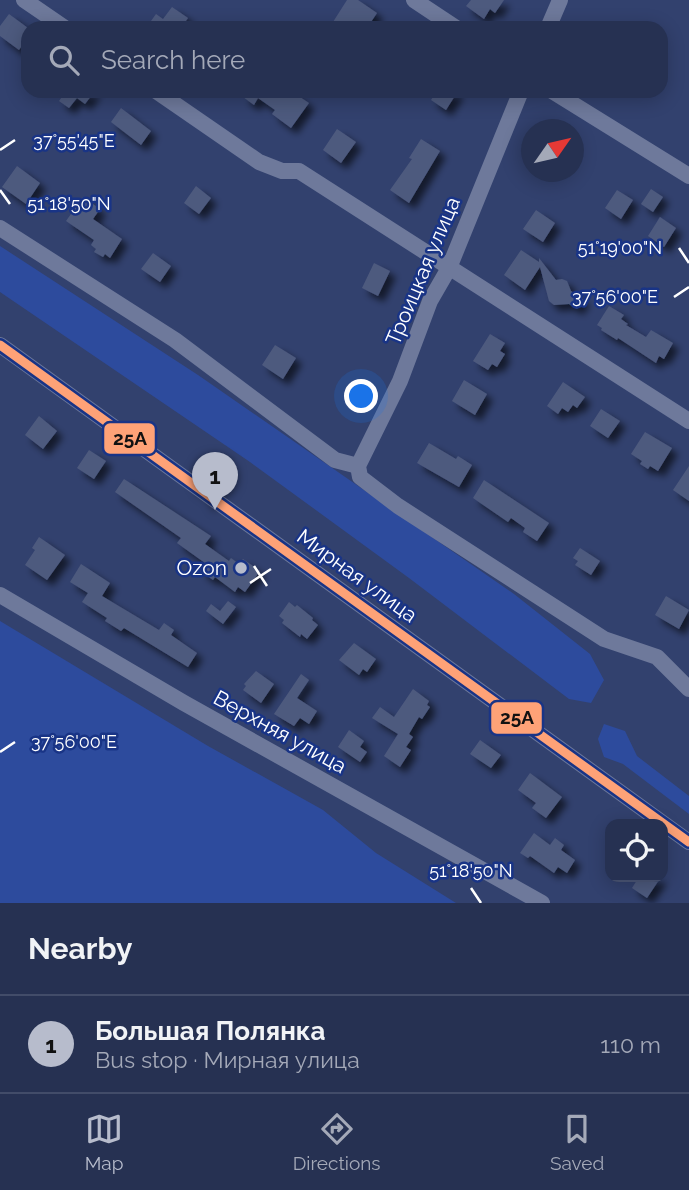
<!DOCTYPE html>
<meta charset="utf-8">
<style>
body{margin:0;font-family:Raleway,sans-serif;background:#323d5c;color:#f1f3f6}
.controls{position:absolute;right:21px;bottom:21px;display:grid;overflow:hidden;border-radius:14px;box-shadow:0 4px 18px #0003}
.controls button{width:63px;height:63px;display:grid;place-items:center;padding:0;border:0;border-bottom:2px solid #424c69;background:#263152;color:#f1f3f6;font:35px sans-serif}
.compass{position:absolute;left:521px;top:119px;width:63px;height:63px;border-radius:50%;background:#263152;box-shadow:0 4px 18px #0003;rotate:56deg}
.you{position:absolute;left:362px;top:397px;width:24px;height:24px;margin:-18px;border:5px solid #fff;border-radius:50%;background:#1a73e8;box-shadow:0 0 0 10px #1a73e833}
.badge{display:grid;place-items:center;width:46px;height:46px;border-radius:50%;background:#b7bccc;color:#111;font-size:23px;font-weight:700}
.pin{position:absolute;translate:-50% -58px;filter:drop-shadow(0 2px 4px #0008)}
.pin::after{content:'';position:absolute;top:37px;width:24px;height:21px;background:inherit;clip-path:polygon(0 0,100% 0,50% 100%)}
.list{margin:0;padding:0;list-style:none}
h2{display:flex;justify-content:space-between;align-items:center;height:91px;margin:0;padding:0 28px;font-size:30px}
h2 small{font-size:23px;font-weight:400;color:#a4a9b8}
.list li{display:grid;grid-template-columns:46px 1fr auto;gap:21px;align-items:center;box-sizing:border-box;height:98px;padding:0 28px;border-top:2px solid #424c69}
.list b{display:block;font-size:26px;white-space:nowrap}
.list p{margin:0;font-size:23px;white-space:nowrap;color:#a4a9b8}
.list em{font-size:23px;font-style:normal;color:#a4a9b8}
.icon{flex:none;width:38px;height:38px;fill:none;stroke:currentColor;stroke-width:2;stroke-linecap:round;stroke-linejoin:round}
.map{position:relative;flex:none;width:689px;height:903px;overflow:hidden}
.search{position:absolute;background:#263152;box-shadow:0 4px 18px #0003;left:21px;right:21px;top:21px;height:77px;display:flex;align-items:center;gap:18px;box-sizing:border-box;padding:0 24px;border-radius:21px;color:#a4a9b8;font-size:26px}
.sheet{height:189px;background:#263152}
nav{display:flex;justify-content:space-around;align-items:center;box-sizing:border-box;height:98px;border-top:2px solid #424c69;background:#263152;font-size:19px;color:#a4a9b8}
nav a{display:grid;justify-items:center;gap:4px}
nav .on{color:#b7bccc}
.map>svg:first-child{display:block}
</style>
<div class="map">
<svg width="689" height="903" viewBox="0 0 689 903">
<defs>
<filter id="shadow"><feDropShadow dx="6" dy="6" stdDeviation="3.5" flood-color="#0009"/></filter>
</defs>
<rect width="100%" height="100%" fill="#32416e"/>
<path fill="#2d4b9d" d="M0 246 198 375 514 594 590 654 604 680 591 703 569 699 409 578 250 462 0 292Z
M0 621 208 746 323 810 376 853 456 903H0Z
M604 724 625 731 637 756 689 796V814L623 764 604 757 598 739Z"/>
<path fill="#4e5a7e" filter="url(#shadow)" d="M347 0H358L377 13 367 28H342L333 22Z
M471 0H504L495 13 490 9 484 19 466 6Z
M172 7 188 18 181 28H146L156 14 163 19Z
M9 14 28 28V37L19 50 0 36V26Z
M66 91H95L85 104 77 98 69 108 59 101Z
M247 91H291L309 103 291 128 272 114 275 110 258 98 254 105 243 97Z
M437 91H458L446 110 431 100Z
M121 108 151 131 141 145 111 122Z
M337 129 356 142 341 163 323 150Z
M421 139 440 151 409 203 390 190 412 159 409 158Z
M17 166 40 183 26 204 2 187Z
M196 186 211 198 199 214 184 203Z
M651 189 663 197 653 212 641 204Z
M617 190 633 200 621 219 605 208Z
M83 197 100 209 93 219 122 239 110 258 105 254 103 257 94 252 96 249 91 245 94 240 66 221Z
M536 210 555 223 543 242 523 229Z
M660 217 676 228 664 247 648 236Z
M521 250 539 262V258L556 280 562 279 567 281 571 291 584 300 577 309 569 304 554 305 549 301 540 267 525 290 504 275Z
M153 253 171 266 160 282 141 269Z
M374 263 390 271 378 296 362 288Z
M609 306 624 315 621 319 628 324 626 325 646 337 651 330 673 343 664 359 659 356 656 363 618 338 617 340 601 330 602 328 597 325Z
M490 334 505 343 500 351 505 354 497 367 492 364 488 370 473 361Z
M275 345 296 358 283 379 262 365Z
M464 380 487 394 475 415 452 401Z
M563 382 585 397 577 408 573 405 568 412 562 408 558 414 547 406Z
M601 409 620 421 608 438 590 426Z
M39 416 57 431 43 449 25 435Z
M645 432 672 448 658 471 650 466 648 469 640 464 642 461 631 454Z
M429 443 456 459 458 456 472 465 459 487 417 463Z
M89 450 106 461 94 479 77 468Z
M689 466V501L673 490Z
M124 479 211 536 205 544 229 561 231 558 239 564 243 559 260 571 245 592 238 587 235 592 215 577 213 580 200 571 205 563 177 543 181 538 115 492Z
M484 480 549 523 537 541 523 532 525 528 511 518 508 522 473 498Z
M39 537 65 555 47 580 25 565 35 550 32 548Z
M580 548 600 561 591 575 575 565 578 561 573 558Z
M81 564 110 583 102 596 159 630 164 623 174 630 171 635 197 653 188 667 124 628 121 631 105 621 107 618 82 602 88 593 70 582Z
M666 596 689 610 679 629 655 615Z
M228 601 236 607 223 624 206 611 211 604 220 611Z
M289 602 295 607 297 605 313 618 312 620 318 625 307 639 301 634 300 637 282 623 284 620 279 616Z
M354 643 376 659 367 672 363 669 359 675 339 660Z
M256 671 274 684 261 703 243 690 246 686 244 684Z
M301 674 309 680 297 698 317 711 309 724 300 718 294 726 274 714Z
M413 689 429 701 427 705 430 707 422 719 419 717 409 734 413 737 406 747 411 750 400 767 384 756 398 734 372 718 380 707 394 717Z
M349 730 364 741 360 747 367 752 360 762 338 747Z
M480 740 501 755 491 768 470 754Z
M530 773 562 797 546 818 532 808 536 803 518 790Z
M534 833 550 845 555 838 564 845 561 850 575 860 567 873 558 867 554 873 530 856 528 858 520 853Z
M639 877H661L647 898 632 888Z"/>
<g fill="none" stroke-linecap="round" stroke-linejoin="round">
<path stroke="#6e799b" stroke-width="16" d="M24 0 65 28
M414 0 456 28
M548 28 560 0
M156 91 259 162 282 171H299L689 421
M552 91 689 176
M0 228 175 340 335 460 358 466 360 477 398 506 604 639 657 657 689 689
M0 345 689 842
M358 466 400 381 430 301 449 268 521 91
M0 595 184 703 542 903"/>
<g stroke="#193486" stroke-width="14">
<path id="bus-1" d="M0 345 689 842"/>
</g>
<use href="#bus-1" stroke="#fea277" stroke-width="9"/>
</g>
<path fill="none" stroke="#fff" stroke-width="2.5" d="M0 150 15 140M0 190 10 204M679 248 689 263M674 297 689 287M254 566 267 586M250 583 271 569M0 752 15 742M471 888 481 903"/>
<circle fill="#b7bccc" stroke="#193486" stroke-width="2.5" cx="241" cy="568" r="7"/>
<g text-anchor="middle" stroke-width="5" stroke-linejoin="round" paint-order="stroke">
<g font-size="21" fill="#fff" stroke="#193486">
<text transform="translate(423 271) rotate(-67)" y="7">Троицкая улица</text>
<text transform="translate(357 576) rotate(36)" y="7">Мирная улица</text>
<text transform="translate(280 732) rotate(29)" y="7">Верхняя улица</text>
</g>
<g font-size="21" fill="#fff" stroke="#193486" text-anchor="end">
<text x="227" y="575">Ozon</text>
</g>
</g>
<g font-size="18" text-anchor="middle" fill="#fff" stroke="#193486" stroke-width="5" stroke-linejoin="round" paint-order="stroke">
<text x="74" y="147">37°55'45"E</text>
<text x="69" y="210">51°18'50"N</text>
<text x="620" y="254">51°19'00"N</text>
<text x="615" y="303">37°56'00"E</text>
<text x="74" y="748">37°56'00"E</text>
<text x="471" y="877">51°18'50"N</text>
</g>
<g stroke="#193486" stroke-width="2.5">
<rect x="103" y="422" width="53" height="33" rx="7" fill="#fea277"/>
<rect x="490" y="701" width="53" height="34" rx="7" fill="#fea277"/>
</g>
<g font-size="19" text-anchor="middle" font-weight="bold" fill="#111">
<text x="130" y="445">25А</text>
<text x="517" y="724">25А</text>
</g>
</svg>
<div class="controls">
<button><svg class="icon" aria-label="locate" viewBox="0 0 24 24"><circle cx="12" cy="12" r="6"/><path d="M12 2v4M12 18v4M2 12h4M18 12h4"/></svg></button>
</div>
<svg class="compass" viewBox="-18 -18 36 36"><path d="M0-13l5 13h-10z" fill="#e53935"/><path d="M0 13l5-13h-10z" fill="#a4a9b8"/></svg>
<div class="you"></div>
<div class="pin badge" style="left:215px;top:510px">1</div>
<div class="search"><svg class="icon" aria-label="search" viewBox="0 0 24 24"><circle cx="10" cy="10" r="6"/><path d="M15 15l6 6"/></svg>Search here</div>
</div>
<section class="sheet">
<h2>Nearby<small></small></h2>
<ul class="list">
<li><span class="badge">1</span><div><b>Большая Полянка</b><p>Bus stop · Мирная улица</p></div><em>110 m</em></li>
</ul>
</section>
<nav>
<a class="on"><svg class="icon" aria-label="map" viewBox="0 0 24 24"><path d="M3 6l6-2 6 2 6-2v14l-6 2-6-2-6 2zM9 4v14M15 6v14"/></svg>Map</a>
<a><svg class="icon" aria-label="directions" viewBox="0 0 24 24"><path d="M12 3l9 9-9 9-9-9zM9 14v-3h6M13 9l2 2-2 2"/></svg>Directions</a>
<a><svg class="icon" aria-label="saved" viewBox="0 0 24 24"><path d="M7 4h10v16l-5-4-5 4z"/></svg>Saved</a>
</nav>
